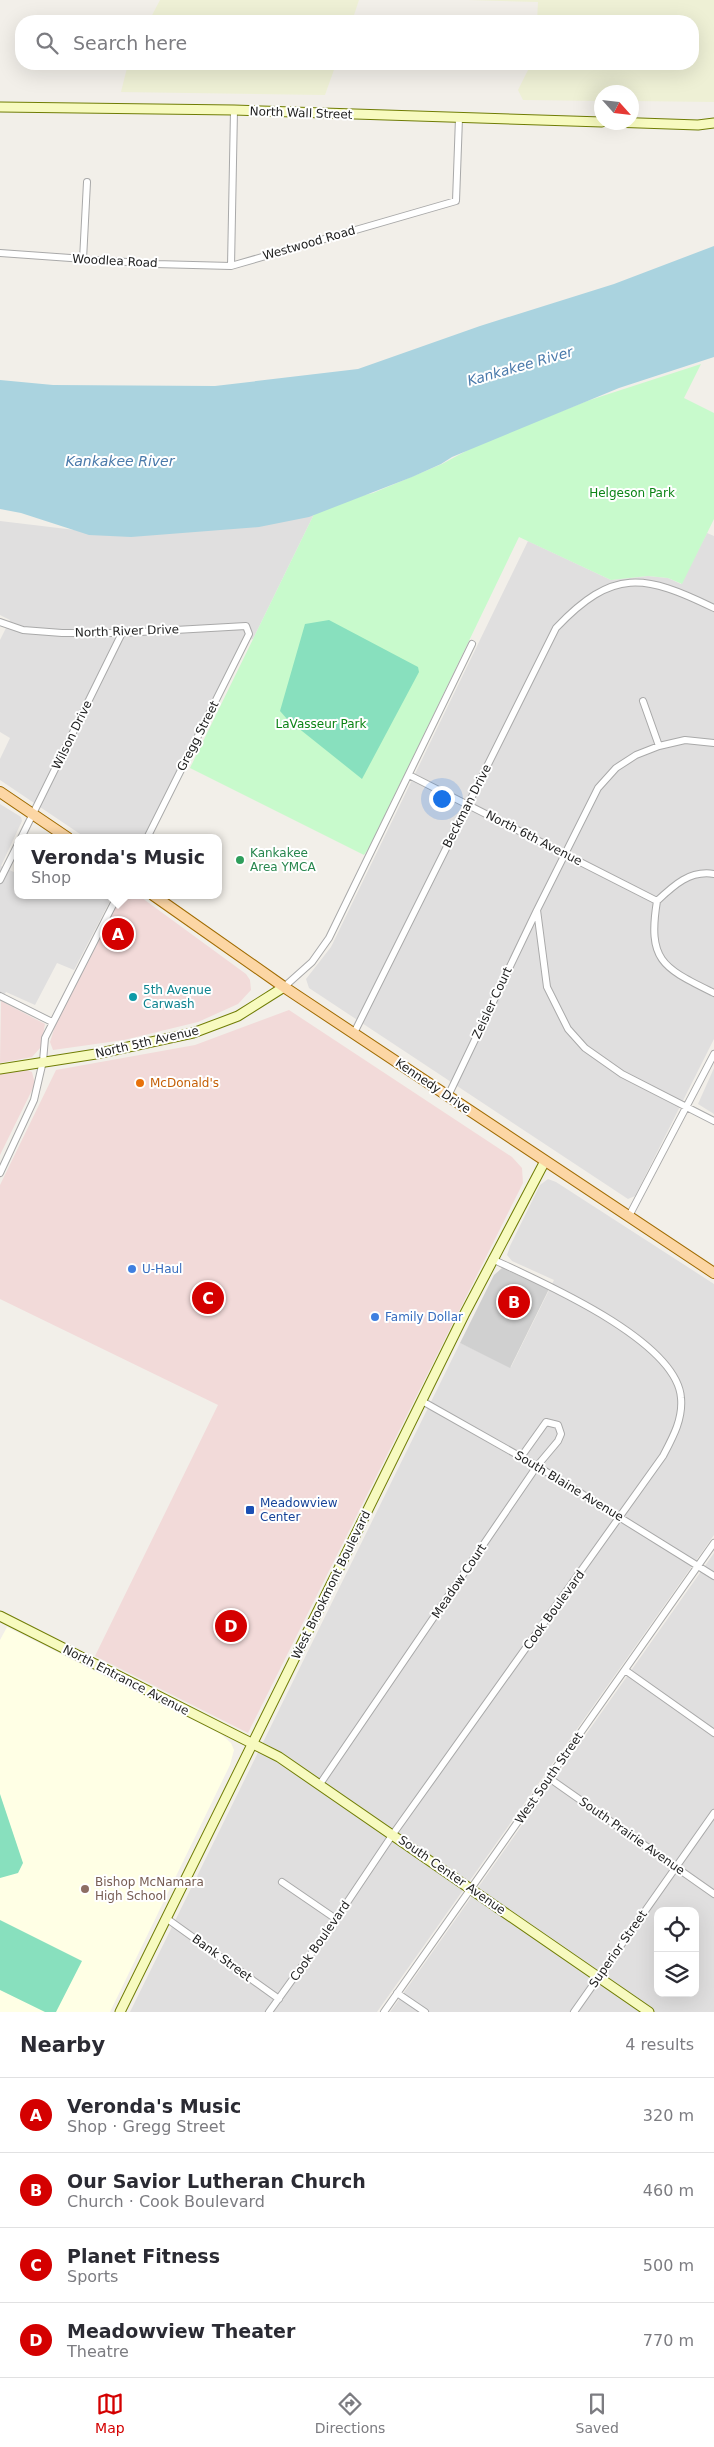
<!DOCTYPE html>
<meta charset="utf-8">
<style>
body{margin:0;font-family:"DejaVu Sans",sans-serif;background:#f2f2f3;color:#2b2b33}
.controls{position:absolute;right:15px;bottom:15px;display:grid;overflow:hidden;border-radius:10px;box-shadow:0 5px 20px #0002}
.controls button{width:45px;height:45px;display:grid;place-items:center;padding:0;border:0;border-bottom:1px solid #e1e1e2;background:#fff;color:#2b2b33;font:25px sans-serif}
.compass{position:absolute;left:594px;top:85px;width:45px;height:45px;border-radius:50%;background:#fff;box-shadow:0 5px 20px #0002;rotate:117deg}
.you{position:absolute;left:441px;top:798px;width:18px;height:18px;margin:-12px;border:4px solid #fff;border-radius:50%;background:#1a73e8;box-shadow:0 0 0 8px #1a73e833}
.badge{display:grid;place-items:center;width:32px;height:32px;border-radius:50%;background:#d40000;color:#fff;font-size:16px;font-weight:700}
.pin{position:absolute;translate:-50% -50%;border:2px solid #fff;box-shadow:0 1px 5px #0006}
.popup{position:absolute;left:14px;top:834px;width:208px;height:65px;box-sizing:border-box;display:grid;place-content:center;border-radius:10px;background:#fff;filter:drop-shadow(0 1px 4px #0005);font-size:16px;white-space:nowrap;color:#7c7c81}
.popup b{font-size:19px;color:#2b2b33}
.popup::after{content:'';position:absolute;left:50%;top:100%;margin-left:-10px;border:10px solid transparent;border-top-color:#fff}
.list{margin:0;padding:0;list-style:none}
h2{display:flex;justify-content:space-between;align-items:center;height:65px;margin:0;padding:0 20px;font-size:21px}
h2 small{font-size:16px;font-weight:400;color:#7c7c81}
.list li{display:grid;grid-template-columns:32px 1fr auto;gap:15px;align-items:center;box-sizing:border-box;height:75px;padding:0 20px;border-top:1px solid #e1e1e2}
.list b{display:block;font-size:19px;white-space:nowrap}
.list p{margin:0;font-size:16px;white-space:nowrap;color:#7c7c81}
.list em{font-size:16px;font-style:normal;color:#7c7c81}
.icon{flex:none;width:28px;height:28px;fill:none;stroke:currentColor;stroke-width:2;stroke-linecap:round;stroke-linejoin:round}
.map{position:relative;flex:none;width:714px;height:2012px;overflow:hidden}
.search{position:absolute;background:#fff;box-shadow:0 5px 20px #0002;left:15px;right:15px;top:15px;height:55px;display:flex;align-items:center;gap:12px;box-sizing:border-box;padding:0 18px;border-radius:20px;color:#7c7c81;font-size:19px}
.sheet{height:365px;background:#fff}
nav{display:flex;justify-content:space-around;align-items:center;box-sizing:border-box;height:70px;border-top:1px solid #e1e1e2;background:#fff;font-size:14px;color:#7c7c81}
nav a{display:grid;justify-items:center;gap:2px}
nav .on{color:#d40000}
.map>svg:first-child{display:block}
</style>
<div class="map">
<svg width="714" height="2012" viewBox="0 0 714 2012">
<rect width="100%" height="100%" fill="#f2efe9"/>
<path fill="#e0dfdf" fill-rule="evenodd" d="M318 506 253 639 242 641 143 838H86L0 780V759L10 738 0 732V640L10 620 0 615V521L92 532Z
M707 533 714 536V1039L635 1196 628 1199 309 988 306 979 331 947 528 541 611 580 648 576 668 578 681 584Z
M0 804 21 817 22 821 1 866 18 874V895H113L74 970 57 963 35 1005 6 992 0 1002Z
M714 1068V1114L698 1104Z
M548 1179 556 1182 714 1284V1535L377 2012H130L460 1343 511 1367 554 1280 512 1261 507 1255 510 1246 540 1185Z
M714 1553V2012H390L429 1957ZM658 1911H695V1993H658Z"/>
<path fill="#f2dad9" d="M121 895H138L246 974 250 980 251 990 238 1004 198 1022 124 1040 53 1050 50 1042 55 1026Z
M1 1001 45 1024 41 1047 32 1057 0 1063Z
M289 1010 512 1157 522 1168 523 1183 248 1733 95 1656 218 1405 0 1299V1185L56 1070 195 1045Z
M24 1069 32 1072 35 1084 0 1155V1073Z"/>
<path fill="#ffffe5" d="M7 1627 221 1734 231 1743 234 1750 230 1765 110 2012H0V1640Z"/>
<path fill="#d0d0d0" d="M502 1268 549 1289 510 1368 460 1343 494 1275Z"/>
<path fill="#eef0d5" d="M160 0H359L352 21H149Z
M468 0H714V102L632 101V92H602L601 101 523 100 518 90 531 64H693V21H537L538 2Z
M128 64H336L325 95 121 92Z"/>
<path fill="#c8facc" d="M701 364 684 398 714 413V519L682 584 668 578 648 576 611 580 519 537 370 846 364 855 190 768 318 506 373 493 442 464 479 444 587 401Z"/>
<path fill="#88e0be" d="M329 620 418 667 419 672 362 779 287 719 280 711 305 624Z
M0 1794 23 1863 18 1873 0 1878Z
M0 1920 82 1961 56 2012H45L0 1990Z"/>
<path fill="#aad3df" d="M714 246V357L619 388 452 457 441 464 412 477 309 517 259 527 131 537 89 535 21 513 0 509V380L53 385 215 386 358 369 480 326 614 284Z"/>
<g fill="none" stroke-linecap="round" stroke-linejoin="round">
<g stroke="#a9a9a9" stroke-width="8">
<path id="street" d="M0 253 155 264 231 266 456 201 459 118
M83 260 87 182
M231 266 234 110
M0 622 23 630 62 633H122L246 626 249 634 147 838
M643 701 659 746
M714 743 685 740 659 746 636 755 616 768 598 788 537 910 547 987 568 1029 585 1048 622 1074 714 1121
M409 775 657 901
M21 838 122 633
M0 880 18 844
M657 901C647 962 664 968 714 993
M657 901C674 885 690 870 714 874
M284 987 312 962 329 938 472 644
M0 996 52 1022
M354 1033 556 628C613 568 644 574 714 608
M448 1096 537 910
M0 1173 34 1100 43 1061 45 1038 118 895
M629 1216 714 1054
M422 1401 537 1466 714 1576
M625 1670 714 1733
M549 1778 714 1894
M320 1784 537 1466 558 1441 561 1434 558 1425 546 1422 521 1457
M282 1882 336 1919
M166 1918 279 1999
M397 1993 425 2012
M269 2012 336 1919 393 1834 663 1456C673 1437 683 1419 681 1398 677 1340 539 1281 492 1259
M384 2012 714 1543
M574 2012 714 1813"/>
</g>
<g stroke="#707d05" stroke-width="11">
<path id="secondary" d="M0 107 234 110 602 122
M611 122 698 125 714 123
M0 1069 96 1054 193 1033 238 1016 284 987
M0 1616 279 1757 649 2012
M120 2012 464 1315 545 1161"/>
</g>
<g stroke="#a06b00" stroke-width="12">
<path id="primary" d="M0 792 68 838
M153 895 284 987 714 1273"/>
</g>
<use href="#street" stroke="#fff" stroke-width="6"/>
<use href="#secondary" stroke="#f7fabf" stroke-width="9"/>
<use href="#primary" stroke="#fcd6a4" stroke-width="10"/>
</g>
<circle fill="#2e9e5b" stroke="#fff" stroke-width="2" cx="240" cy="860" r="5"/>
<circle fill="#0f9aa8" stroke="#fff" stroke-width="2" cx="133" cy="997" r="5"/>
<circle fill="#e8710a" stroke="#fff" stroke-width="2" cx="140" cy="1083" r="5"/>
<g fill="#3f7fe0" stroke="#fff" stroke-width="2">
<circle cx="132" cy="1269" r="5"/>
<circle cx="375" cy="1317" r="5"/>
</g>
<rect fill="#1a4fb4" stroke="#fff" stroke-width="2" x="245" y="1505" width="10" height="10" rx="2.5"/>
<circle fill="#8d6e63" stroke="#fff" stroke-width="2" cx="85" cy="1889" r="5"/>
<g text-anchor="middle" stroke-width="4" stroke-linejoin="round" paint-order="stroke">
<g font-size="12" fill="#222" stroke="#fff">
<text transform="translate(301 113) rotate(2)" y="4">North Wall Street</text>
<text transform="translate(309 243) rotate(-16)" y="4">Westwood Road</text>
<text transform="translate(115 261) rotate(3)" y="4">Woodlea Road</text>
<text transform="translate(127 631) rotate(-2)" y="4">North River Drive</text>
<text transform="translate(72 735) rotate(-64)" y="4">Wilson Drive</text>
<text transform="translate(198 736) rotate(-63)" y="4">Gregg Street</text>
<text transform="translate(467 806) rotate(-63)" y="4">Beckman Drive</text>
<text transform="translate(534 838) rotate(27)" y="4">North 6th Avenue</text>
<text transform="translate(492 1003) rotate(-65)" y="4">Zeisler Court</text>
<text transform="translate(147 1042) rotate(-13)" y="4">North 5th Avenue</text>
<text transform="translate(433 1086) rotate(34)" y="4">Kennedy Drive</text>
<text transform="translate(569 1486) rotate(31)" y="4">South Blaine Avenue</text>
<text transform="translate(459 1581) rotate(-56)" y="4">Meadow Court</text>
<text transform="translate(331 1585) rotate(-64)" y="4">West Brookmont Boulevard</text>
<text transform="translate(554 1610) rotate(-54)" y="4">Cook Boulevard</text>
<text transform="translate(126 1680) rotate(27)" y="4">North Entrance Avenue</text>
<text transform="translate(549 1778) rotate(-55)" y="4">West South Street</text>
<text transform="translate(632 1836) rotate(35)" y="4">South Prairie Avenue</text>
<text transform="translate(452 1875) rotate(35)" y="4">South Center Avenue</text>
<text transform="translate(320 1941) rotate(-55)" y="4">Cook Boulevard</text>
<text transform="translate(618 1949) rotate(-55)" y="4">Superior Street</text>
<text transform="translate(222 1958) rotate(36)" y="4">Bank Street</text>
</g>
<g font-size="12" fill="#0c8416" stroke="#fff">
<text x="632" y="497">Helgeson Park</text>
<text x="321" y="728">LaVasseur Park</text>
</g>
<g font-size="12" fill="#27864d" stroke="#fff" text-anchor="start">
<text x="250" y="857">Kankakee<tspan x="250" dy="14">Area YMCA</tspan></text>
</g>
<g font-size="12" fill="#0d838f" stroke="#fff" text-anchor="start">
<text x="143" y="994">5th Avenue<tspan x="143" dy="14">Carwash</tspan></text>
</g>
<g font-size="12" fill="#c56008" stroke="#fff" text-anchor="start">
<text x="150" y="1087">McDonald's</text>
</g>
<g font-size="12" fill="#366cbe" stroke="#fff" text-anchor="start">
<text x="142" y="1273">U-Haul</text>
<text x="385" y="1321">Family Dollar</text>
</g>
<g font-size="12" fill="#164399" stroke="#fff" text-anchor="start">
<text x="260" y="1507">Meadowview<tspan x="260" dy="14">Center</tspan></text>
</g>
<g font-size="12" fill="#785e54" stroke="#fff" text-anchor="start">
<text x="95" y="1886">Bishop McNamara<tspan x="95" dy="14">High School</tspan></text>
</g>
<g font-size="14" font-style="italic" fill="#4a7aab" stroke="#fff">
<text transform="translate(520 366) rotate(-16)" y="5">Kankakee River</text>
<text x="120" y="466">Kankakee River</text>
</g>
</g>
</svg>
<div class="controls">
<button><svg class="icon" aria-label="locate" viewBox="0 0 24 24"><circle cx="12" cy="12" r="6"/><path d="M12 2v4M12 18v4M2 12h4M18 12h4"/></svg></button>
<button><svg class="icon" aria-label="layers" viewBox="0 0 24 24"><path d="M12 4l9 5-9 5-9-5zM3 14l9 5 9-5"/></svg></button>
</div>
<svg class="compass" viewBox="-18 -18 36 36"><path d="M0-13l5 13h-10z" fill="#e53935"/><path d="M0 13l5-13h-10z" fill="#7c7c81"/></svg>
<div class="you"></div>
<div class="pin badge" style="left:118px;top:934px">A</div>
<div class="popup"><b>Veronda's Music</b>Shop</div>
<div class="pin badge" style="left:514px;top:1302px">B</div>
<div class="pin badge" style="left:208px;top:1298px">C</div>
<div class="pin badge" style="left:231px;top:1626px">D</div>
<div class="search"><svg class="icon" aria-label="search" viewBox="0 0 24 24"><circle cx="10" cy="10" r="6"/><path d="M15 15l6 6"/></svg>Search here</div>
</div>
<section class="sheet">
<h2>Nearby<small>4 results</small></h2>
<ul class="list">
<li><span class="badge">A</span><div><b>Veronda's Music</b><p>Shop · Gregg Street</p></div><em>320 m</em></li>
<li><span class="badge">B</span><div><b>Our Savior Lutheran Church</b><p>Church · Cook Boulevard</p></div><em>460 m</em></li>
<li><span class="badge">C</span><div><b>Planet Fitness</b><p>Sports</p></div><em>500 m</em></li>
<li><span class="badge">D</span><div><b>Meadowview Theater</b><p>Theatre</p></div><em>770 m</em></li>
</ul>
</section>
<nav>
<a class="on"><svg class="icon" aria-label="map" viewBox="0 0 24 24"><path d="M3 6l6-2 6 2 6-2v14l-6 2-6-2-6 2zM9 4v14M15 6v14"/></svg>Map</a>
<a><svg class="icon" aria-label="directions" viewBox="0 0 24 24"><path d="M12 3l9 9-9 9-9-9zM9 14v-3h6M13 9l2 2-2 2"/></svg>Directions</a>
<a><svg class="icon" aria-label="saved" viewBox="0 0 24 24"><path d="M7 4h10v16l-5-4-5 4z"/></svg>Saved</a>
</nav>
